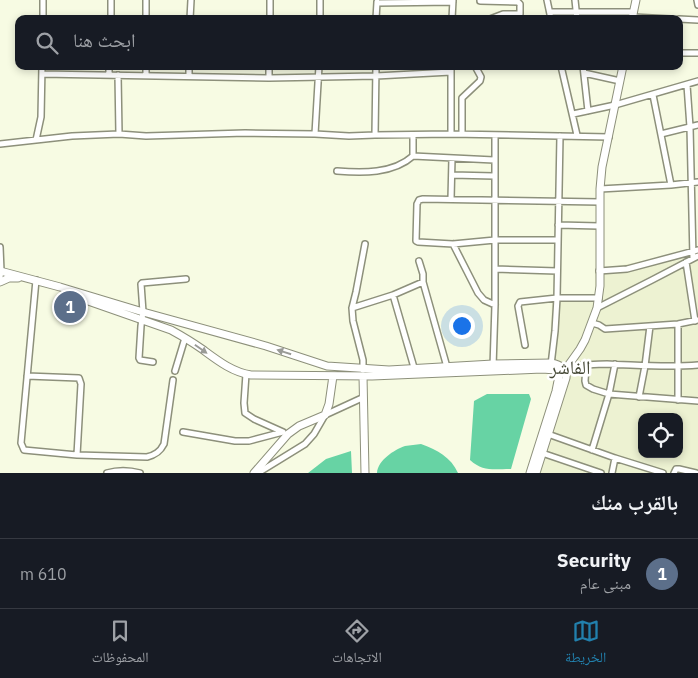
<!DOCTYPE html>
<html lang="ar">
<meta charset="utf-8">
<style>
body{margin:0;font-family:"IBM Plex Sans","Noto Naskh Arabic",sans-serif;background:#242831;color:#f1f3f6;direction:rtl}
.controls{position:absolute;right:15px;bottom:15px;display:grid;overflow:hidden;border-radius:10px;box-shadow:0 2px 8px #0003}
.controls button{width:45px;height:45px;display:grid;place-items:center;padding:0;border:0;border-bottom:1px solid #363941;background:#171b24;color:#f1f3f6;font:25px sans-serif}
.you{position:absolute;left:461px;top:325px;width:18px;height:18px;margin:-12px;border:4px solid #fff;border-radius:50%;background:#1a73e8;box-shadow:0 0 0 8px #1a73e833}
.badge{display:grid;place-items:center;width:32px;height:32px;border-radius:50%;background:#2280ad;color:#fff;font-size:16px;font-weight:700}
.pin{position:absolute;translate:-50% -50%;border:2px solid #fff;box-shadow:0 1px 5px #0006}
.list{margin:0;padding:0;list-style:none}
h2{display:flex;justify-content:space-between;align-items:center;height:65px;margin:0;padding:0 20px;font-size:21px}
h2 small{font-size:16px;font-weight:400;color:#9ea1a6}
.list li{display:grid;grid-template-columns:32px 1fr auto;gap:15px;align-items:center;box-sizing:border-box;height:70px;padding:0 20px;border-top:1px solid #363941}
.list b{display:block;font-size:19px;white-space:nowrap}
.list p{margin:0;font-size:16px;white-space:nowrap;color:#9ea1a6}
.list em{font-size:16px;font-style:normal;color:#9ea1a6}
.icon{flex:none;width:28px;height:28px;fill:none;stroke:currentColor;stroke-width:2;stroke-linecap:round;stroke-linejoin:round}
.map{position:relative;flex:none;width:698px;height:473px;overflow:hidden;direction:ltr}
.search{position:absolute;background:#171b24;box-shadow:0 2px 8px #0003;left:15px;right:15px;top:15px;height:55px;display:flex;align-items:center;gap:12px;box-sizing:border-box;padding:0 18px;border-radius:10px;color:#9ea1a6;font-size:19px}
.sheet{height:135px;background:#171b24}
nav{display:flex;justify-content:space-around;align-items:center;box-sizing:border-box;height:70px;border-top:1px solid #363941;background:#171b24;font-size:14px;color:#9ea1a6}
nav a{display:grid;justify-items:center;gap:2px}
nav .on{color:#2280ad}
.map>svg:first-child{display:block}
</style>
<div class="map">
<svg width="698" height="473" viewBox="0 0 698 473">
<rect width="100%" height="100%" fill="#f7fbe3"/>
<path fill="#edf2d2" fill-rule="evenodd" d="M698 251V473H537L566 391 549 360 552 302 595 295V270ZM642 417H679V454H642Z"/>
<path fill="#67d3a4" d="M487 394H529L531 399 511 469C494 469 483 472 470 460L474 401Z
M421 444C437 450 451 457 458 473H377C378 460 394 450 405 446 410 445 416 445 421 444Z
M351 451 352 473H308L326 459Z"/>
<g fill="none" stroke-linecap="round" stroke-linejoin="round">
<g stroke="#8d907b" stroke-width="8">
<path id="street" d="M320 0V19
M547 0 551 19
M575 0 577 19
M697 0 698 5
M480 1 518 2 520 4V14H503L490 19
M377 3 453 2
M550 12H634
M633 17 671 19
M43 19V0
M111 19V0
M146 19V0
M190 19 191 0
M270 19V0
M376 19 377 2
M452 19 453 0
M679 19 698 20
M679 53H698
M146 66V76
M376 66 375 135 451 134 609 137
M561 66 577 135
M583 66 588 111
M584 73 620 81
M42 74 269 78 376 76 451 72
M109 75V66
M118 75 119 134
M189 76V66
M269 78V66
M687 85 690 127 693 258
M653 95 671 185
M573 114 615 105 698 81
M315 134 319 66
M451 134V66
M462 134V98L480 81 481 77 475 66
M661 134 698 125
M413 135V156L494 160
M36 140 41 117 42 66
M0 144 72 136 119 134 146 136 245 133 315 134 349 136 375 135
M337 171C362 173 393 174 413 156
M452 175 494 176
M600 189 671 185 698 182
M451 199 452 158
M558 225 599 226
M558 240H495L453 244 418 242 416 241 417 204 419 200 423 199 600 202
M453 244 478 293 484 300 495 305
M0 247 1 271 0 277
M419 261 423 274V282L447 367
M686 262 695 321
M495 269 557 271
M599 271 627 269 698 250
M36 280 21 443 24 450 77 455 147 457C155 455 160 452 164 444L173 380
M393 295 415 371
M352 308 393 295 423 282
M597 308 652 280 698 256
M592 323 599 325 605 329 678 324 698 320
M678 324V400
M525 345 518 306 520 302 557 298H599
M153 362 140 360 139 358 141 326 143 312 141 284 142 283 186 279
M551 365 555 331 557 298 560 136
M568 366C581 366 594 364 607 364 638 365 668 368 698 365
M586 366 585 381 586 385 593 389 609 394 698 401
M493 367 495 305V135
M363 370V360L353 321 352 308 356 292 365 244
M175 371 185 338
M246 374 244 403 245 413 254 419 283 432
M27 376 79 378 81 384 77 455
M639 397 645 366 650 326
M183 432 235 441H249L283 432
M545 433 615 458 663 473
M592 450 609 394 615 364
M542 453 601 473
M107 473C117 470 129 470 140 473
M258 473 305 444 314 434 325 415 362 398
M612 473 615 458
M674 473 676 469H679L696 473"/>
</g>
<g stroke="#8d907b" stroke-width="9">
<path id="secondary" d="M632 19 636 0
M0 271 60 287 143 312 266 346 327 366 389 370 493 364 551 363C560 365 567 368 566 378L536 473
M0 282 9 278H18
M71 295 171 330C182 336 192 342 202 349 217 360 232 372 251 375L372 376 542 369 556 370 559 376 556 391 530 473
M561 372 565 370 580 349 585 340 597 308 600 286V189L602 167 623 66
M363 376 365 473
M254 473 288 434 299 426 325 415 329 404 333 376"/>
</g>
<use href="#street" stroke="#fff" stroke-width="5"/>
<use href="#secondary" stroke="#fff" stroke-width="7"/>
</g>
<defs><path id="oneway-solid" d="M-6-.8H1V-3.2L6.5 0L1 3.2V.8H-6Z" transform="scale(1.25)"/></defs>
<g fill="#9a9b97">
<use href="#oneway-solid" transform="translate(201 349) rotate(35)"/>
<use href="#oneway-solid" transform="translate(284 352) rotate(-162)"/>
</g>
<g text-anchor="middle" stroke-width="5" stroke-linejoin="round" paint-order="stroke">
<g font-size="19" fill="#454835" stroke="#fff">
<text x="570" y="374">الفاشر</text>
</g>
</g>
</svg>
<div class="controls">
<button><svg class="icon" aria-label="locate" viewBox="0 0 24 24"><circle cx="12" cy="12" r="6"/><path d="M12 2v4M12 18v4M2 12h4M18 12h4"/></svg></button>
</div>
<div class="you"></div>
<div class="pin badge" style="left:70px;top:307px;background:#5c6f8a">1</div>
<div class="search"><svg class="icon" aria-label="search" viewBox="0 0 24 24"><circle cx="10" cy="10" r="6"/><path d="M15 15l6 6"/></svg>ابحث هنا</div>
</div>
<section class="sheet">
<h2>بالقرب منك<small></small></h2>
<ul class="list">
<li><span class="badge" style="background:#5c6f8a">1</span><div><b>Security</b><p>مبنى عام</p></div><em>610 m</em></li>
</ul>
</section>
<nav>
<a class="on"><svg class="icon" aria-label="map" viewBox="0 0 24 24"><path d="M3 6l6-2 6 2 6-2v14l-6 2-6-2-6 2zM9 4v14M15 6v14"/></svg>الخريطة</a>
<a><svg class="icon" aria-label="directions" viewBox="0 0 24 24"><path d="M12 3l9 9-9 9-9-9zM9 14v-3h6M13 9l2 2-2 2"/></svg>الاتجاهات</a>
<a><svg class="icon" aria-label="saved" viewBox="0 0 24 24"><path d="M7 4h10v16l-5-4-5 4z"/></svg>المحفوظات</a>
</nav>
